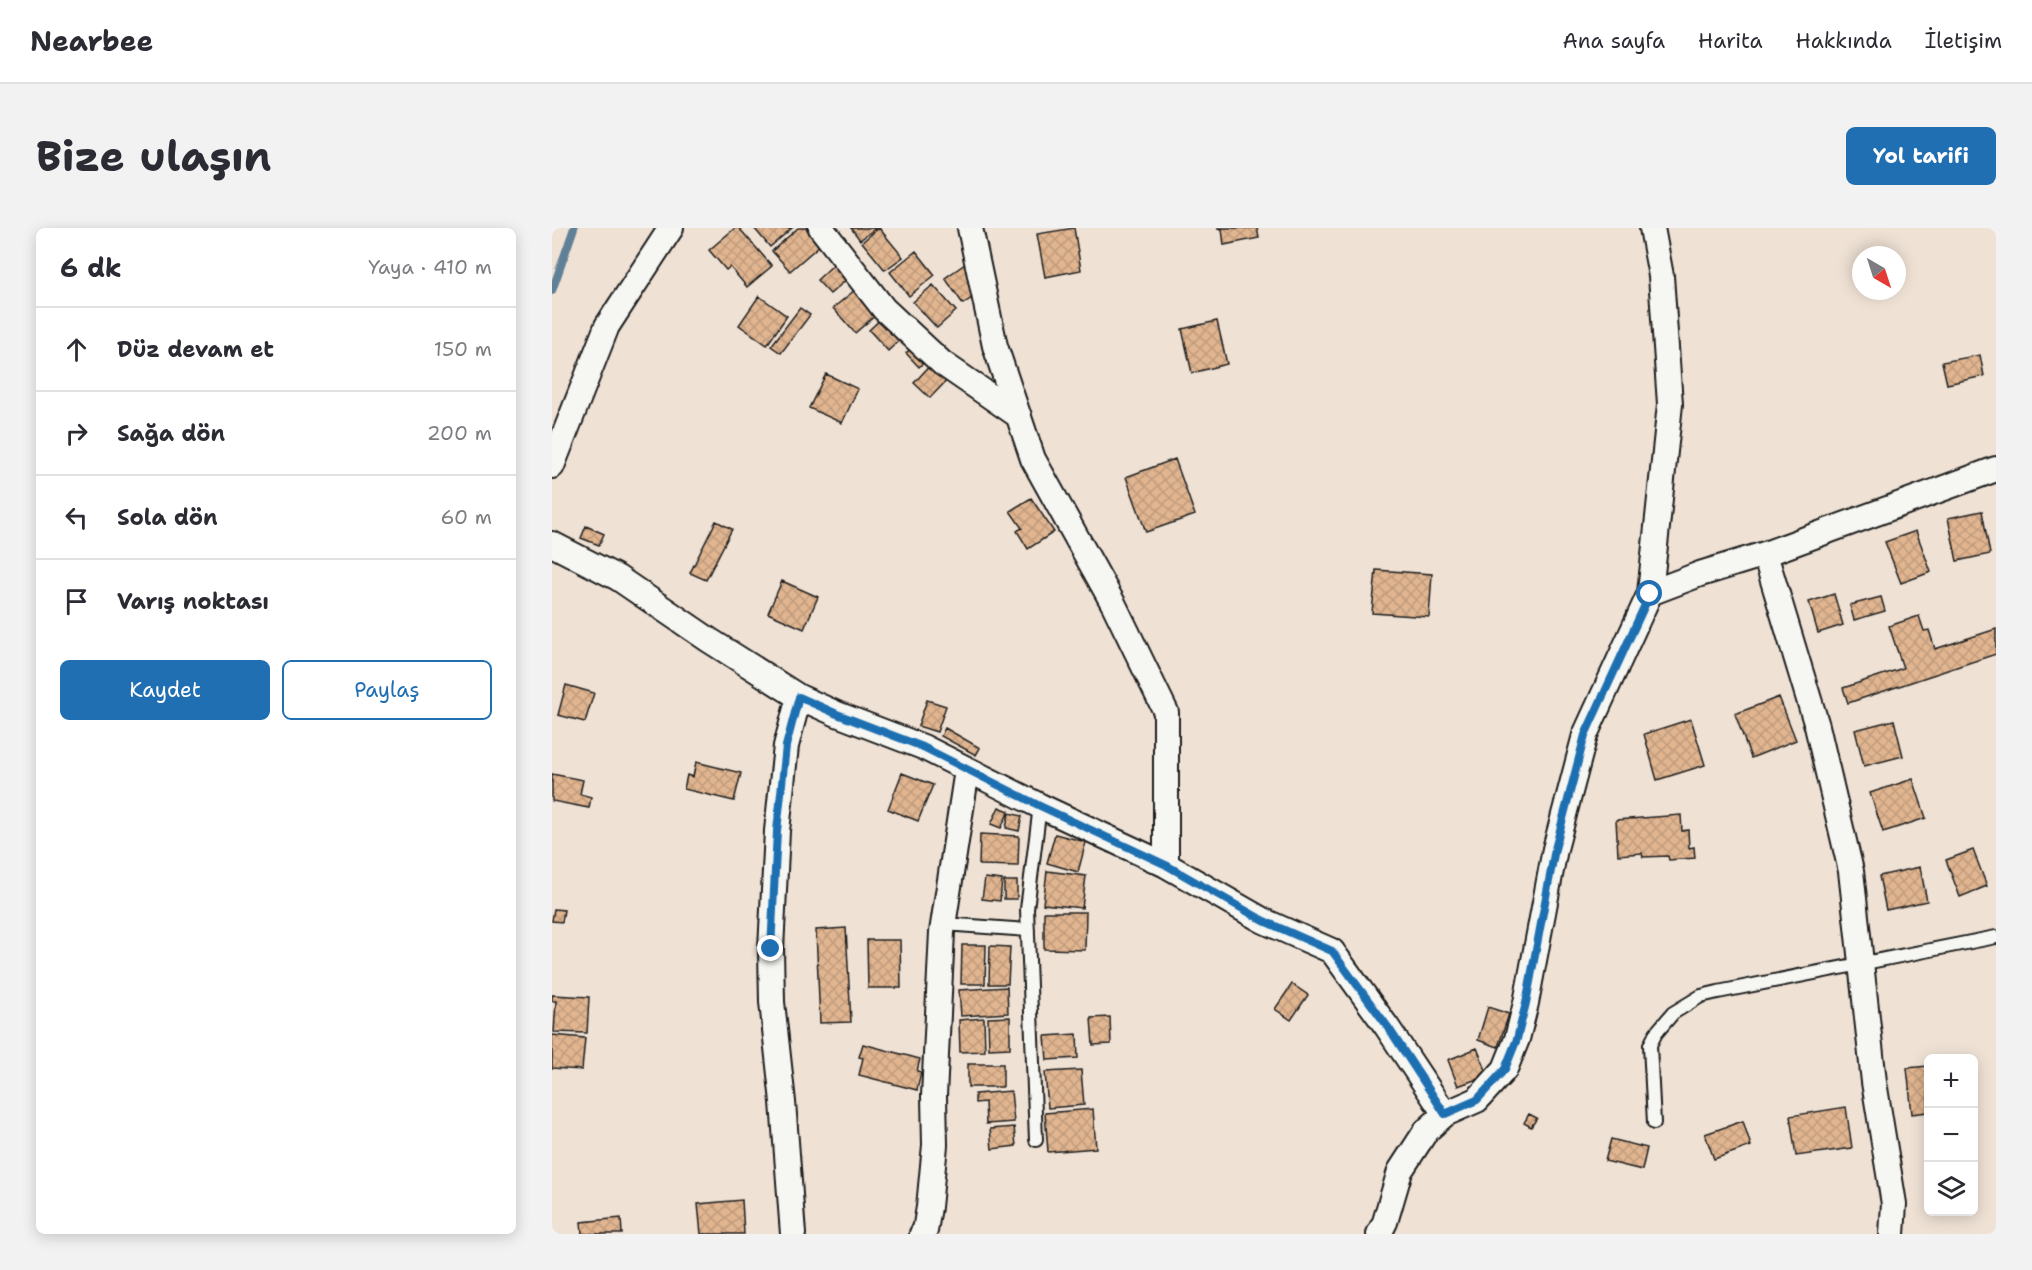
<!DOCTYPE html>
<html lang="tr">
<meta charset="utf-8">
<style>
body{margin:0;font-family:"Shantell Sans",sans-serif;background:#f2f2f3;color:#2b2b33}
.controls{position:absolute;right:18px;bottom:18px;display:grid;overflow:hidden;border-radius:9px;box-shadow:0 3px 15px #0003}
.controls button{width:54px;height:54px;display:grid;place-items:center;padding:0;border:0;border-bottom:2px solid #e1e1e2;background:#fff;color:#2b2b33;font:30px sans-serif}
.compass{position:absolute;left:1300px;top:18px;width:54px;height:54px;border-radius:50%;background:#fff;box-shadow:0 3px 15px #0003;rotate:141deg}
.stop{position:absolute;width:18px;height:18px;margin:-14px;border:4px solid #1f6fb2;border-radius:50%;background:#fff}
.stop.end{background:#1f6fb2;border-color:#fff;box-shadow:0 2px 6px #0008}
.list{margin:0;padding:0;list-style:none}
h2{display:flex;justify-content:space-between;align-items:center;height:78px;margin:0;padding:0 24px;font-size:26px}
h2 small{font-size:20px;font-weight:400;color:#7c7c81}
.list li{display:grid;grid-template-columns:39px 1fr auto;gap:18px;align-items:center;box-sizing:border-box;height:84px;padding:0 24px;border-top:2px solid #e1e1e2}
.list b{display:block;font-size:22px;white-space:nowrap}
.list em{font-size:20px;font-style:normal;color:#7c7c81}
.actions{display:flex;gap:12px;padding:18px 24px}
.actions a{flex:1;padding:14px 0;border:2px solid #1f6fb2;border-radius:9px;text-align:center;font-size:21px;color:#1f6fb2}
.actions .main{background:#1f6fb2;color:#fff}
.icon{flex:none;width:33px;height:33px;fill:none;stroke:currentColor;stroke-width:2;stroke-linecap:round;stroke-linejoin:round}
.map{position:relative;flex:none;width:1444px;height:1006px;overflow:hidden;border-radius:9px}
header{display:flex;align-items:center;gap:36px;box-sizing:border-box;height:84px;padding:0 30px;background:#fff;border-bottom:2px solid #e1e1e2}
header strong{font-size:28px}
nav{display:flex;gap:33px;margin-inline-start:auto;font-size:21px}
.intro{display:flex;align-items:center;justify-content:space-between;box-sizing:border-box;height:144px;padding:0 36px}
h1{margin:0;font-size:42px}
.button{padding:15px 27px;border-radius:9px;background:#1f6fb2;color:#fff;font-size:21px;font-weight:700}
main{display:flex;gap:36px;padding:0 36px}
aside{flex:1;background:#fff;border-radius:9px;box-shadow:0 3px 15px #0003}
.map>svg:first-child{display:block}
</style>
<header>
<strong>Nearbee</strong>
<nav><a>Ana sayfa</a><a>Harita</a><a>Hakkında</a><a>İletişim</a></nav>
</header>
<div class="intro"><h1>Bize ulaşın</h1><a class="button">Yol tarifi</a></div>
<main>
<aside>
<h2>6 dk<small>Yaya · 410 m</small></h2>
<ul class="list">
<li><svg class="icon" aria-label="ahead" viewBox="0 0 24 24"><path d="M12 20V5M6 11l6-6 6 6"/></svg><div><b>Düz devam et</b></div><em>150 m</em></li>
<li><svg class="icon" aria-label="right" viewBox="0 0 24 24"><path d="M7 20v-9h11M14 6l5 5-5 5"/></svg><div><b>Sağa dön</b></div><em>200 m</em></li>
<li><svg class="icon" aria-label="left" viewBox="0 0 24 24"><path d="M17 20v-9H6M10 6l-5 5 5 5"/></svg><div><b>Sola dön</b></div><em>60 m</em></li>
<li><svg class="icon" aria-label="arrive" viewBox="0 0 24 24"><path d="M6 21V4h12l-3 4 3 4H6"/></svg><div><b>Varış noktası</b></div></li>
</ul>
<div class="actions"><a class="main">Kaydet</a><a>Paylaş</a></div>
</aside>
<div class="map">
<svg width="1444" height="1006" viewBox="0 0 1444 1006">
<defs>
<pattern id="building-cross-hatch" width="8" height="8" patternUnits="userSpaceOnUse" patternTransform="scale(1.5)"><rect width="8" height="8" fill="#e0b590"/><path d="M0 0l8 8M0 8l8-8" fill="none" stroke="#c09b7c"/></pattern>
</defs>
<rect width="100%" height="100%" fill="#efe2d5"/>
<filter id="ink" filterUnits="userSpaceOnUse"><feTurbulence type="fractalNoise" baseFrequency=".0167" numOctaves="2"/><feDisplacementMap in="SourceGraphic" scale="12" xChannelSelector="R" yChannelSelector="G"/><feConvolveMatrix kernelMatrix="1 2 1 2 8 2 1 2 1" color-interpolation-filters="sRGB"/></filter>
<g filter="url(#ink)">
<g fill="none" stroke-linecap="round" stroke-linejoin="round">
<path stroke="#608098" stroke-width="8" d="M0 63 22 0"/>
</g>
<path fill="url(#building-cross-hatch)" stroke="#1c1c1c" stroke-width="1.5" d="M183 0H187L220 38 195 59 178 39 174 42 157 22Z
M202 0H240L218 19Z
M246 0H254L268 17 238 43 220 23Z
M299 0H324L308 12Z
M327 0 351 29 333 42 310 14Z
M522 0 529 42 493 49 485 6Z
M665 0H705L707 10 672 17 670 1Z
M364 23 383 47 357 68 338 44Z
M413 36 421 49 427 65 411 76 393 50Z
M281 37 294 52 278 66 265 52Z
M381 57 404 83 385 100 361 74Z
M303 62 324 87 303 105 281 80Z
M207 68 235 88 215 117 187 97Z
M248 80 258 87 229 125 219 118Z
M333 87 352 108 336 123 317 102Z
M665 93 675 136 640 145 630 101Z
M364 116 377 130 367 139 354 125Z
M1428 127 1432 148 1395 156 1390 134Z
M381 134 398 149 378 170 362 155Z
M274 146 306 161 290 195 257 180Z
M623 231 643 287 594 304 574 249Z
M479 270 502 304 476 321 465 303 470 300 458 283Z
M1430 283 1438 326 1405 333 1396 290Z
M164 293 180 301 154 352 138 345Z
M34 298 52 306 47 317 29 310Z
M1364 303 1379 344 1349 355 1333 314Z
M824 342 880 346 877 389 820 385Z
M230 353 266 369 252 401 216 385Z
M1282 366 1291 397 1266 405 1257 374Z
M1329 369 1333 383 1302 392 1298 377Z
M1367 388 1372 403 1377 402 1383 421 1444 401V426L1296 475 1291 460 1351 440 1337 398Z
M14 457 42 465 33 494 6 487Z
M1227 469 1244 512 1199 530 1183 486Z
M375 472 394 478 385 504 366 498Z
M1139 491 1153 537 1105 552 1092 506Z
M1342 492 1351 528 1312 538 1303 502Z
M393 500 428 520 424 527 389 508Z
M144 534 189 545 182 573 132 561 135 547 141 549Z
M350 545 381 557 366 593 336 581Z
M0 546 31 552 28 566 39 569 37 580 0 573Z
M1361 551 1374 590 1331 604 1318 565Z
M447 579 457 583 449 600 439 596Z
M457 585 470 588 467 603 454 600Z
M1129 587 1130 603 1136 602 1137 620 1142 619 1143 630 1117 632 1116 628 1091 629 1090 625 1066 627 1064 592Z
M428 606 467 608 466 638 427 637Z
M503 606 534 614 526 644 495 635Z
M1421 622 1435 658 1408 669 1394 632Z
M1368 639 1375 673 1334 682 1327 648Z
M495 643 534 648 530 680 491 676Z
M433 650 450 652 448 673 430 671Z
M452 653H465V671H452Z
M2 681 12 682 10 694 0 693Z
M492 684H534L533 722 492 721Z
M294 700 299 794 268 795 264 702Z
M315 712H348L349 760H316Z
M410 717H434L433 756H409Z
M438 718 458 719 456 756H437Z
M740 756 756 767 739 792 723 781Z
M455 759 456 785 409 788 407 762Z
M0 767 37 769 35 805 2 804 4 773H0Z
M936 779 957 786 946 819 926 812Z
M458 789V820L437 821 436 790Z
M558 789 559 816 541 817 539 790Z
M432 790 433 823 408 824 407 792Z
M525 806 526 830 495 832 493 808Z
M0 807 33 810 30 842 0 840Z
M311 816 368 831 365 843 369 844 365 862 307 847 311 830 307 829Z
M925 820 936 847 906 858 896 832Z
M416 836H451V859H416Z
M1376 838V884L1360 886 1355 840Z
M529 842 532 877 496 880 493 844Z
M459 863 462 894 434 896 433 874 423 875V866Z
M1294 879 1300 920 1244 928 1238 888Z
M541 881 544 920 496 924 493 885Z
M977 886 985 890 979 899 972 895Z
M1191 893 1199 918 1162 931 1153 906Z
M462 899 464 918 440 921 438 901Z
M1059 911 1095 920 1090 942 1053 933Z
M190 972 192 1006H149L146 976Z
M69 990 70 1006H30L29 994Z"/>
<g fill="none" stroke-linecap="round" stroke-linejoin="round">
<g stroke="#1c1c1c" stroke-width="16">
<path id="lane" d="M391 696 476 702
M1102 895 1098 817 1104 805 1121 785 1149 768 1166 764 1444 709
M484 912 475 681 488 578"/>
</g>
<g stroke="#1c1c1c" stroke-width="28">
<path id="street" d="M269 0 332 81 390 135 467 188
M418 0 443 118 481 231 562 377 614 484V637
M0 238 55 98 119 0
M0 316 66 350 157 412 247 469 285 486 371 519 488 578 614 637 712 693 780 723 835 799 893 886
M1213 326 1265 498 1299 643 1322 854 1342 976 1340 1006
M1098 365 1148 346 1213 326 1444 241
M241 1006 231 874 220 774 219 721 225 603 234 518 247 469
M370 1006 373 1003 377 979 383 917 382 868 390 704 415 542
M827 1006 833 994 848 943 874 903 893 886 925 872 953 841 965 811 974 775 1003 621 1033 507 1098 365 1118 176 1109 48 1100 0"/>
</g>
<use href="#lane" stroke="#f6f6f2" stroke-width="12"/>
<use href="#street" stroke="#f6f6f2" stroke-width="24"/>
</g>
</g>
<g fill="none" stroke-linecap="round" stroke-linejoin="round" filter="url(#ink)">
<path stroke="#1f6fb2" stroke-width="8" d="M219 721 225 603 234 518 247 469 285 486 371 519 488 578 614 637 712 693 780 723 836 799 893 886 925 872 953 841 965 811 974 775 1003 621 1033 507 1098 366"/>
</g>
</svg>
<div class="controls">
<button>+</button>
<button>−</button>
<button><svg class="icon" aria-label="layers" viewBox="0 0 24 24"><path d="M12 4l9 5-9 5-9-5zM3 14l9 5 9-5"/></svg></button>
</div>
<svg class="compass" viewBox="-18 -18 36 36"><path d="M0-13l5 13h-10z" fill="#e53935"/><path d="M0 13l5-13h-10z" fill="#7c7c81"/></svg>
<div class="stop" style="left:1098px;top:366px"></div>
<div class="stop end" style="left:219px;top:721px"></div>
</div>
</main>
